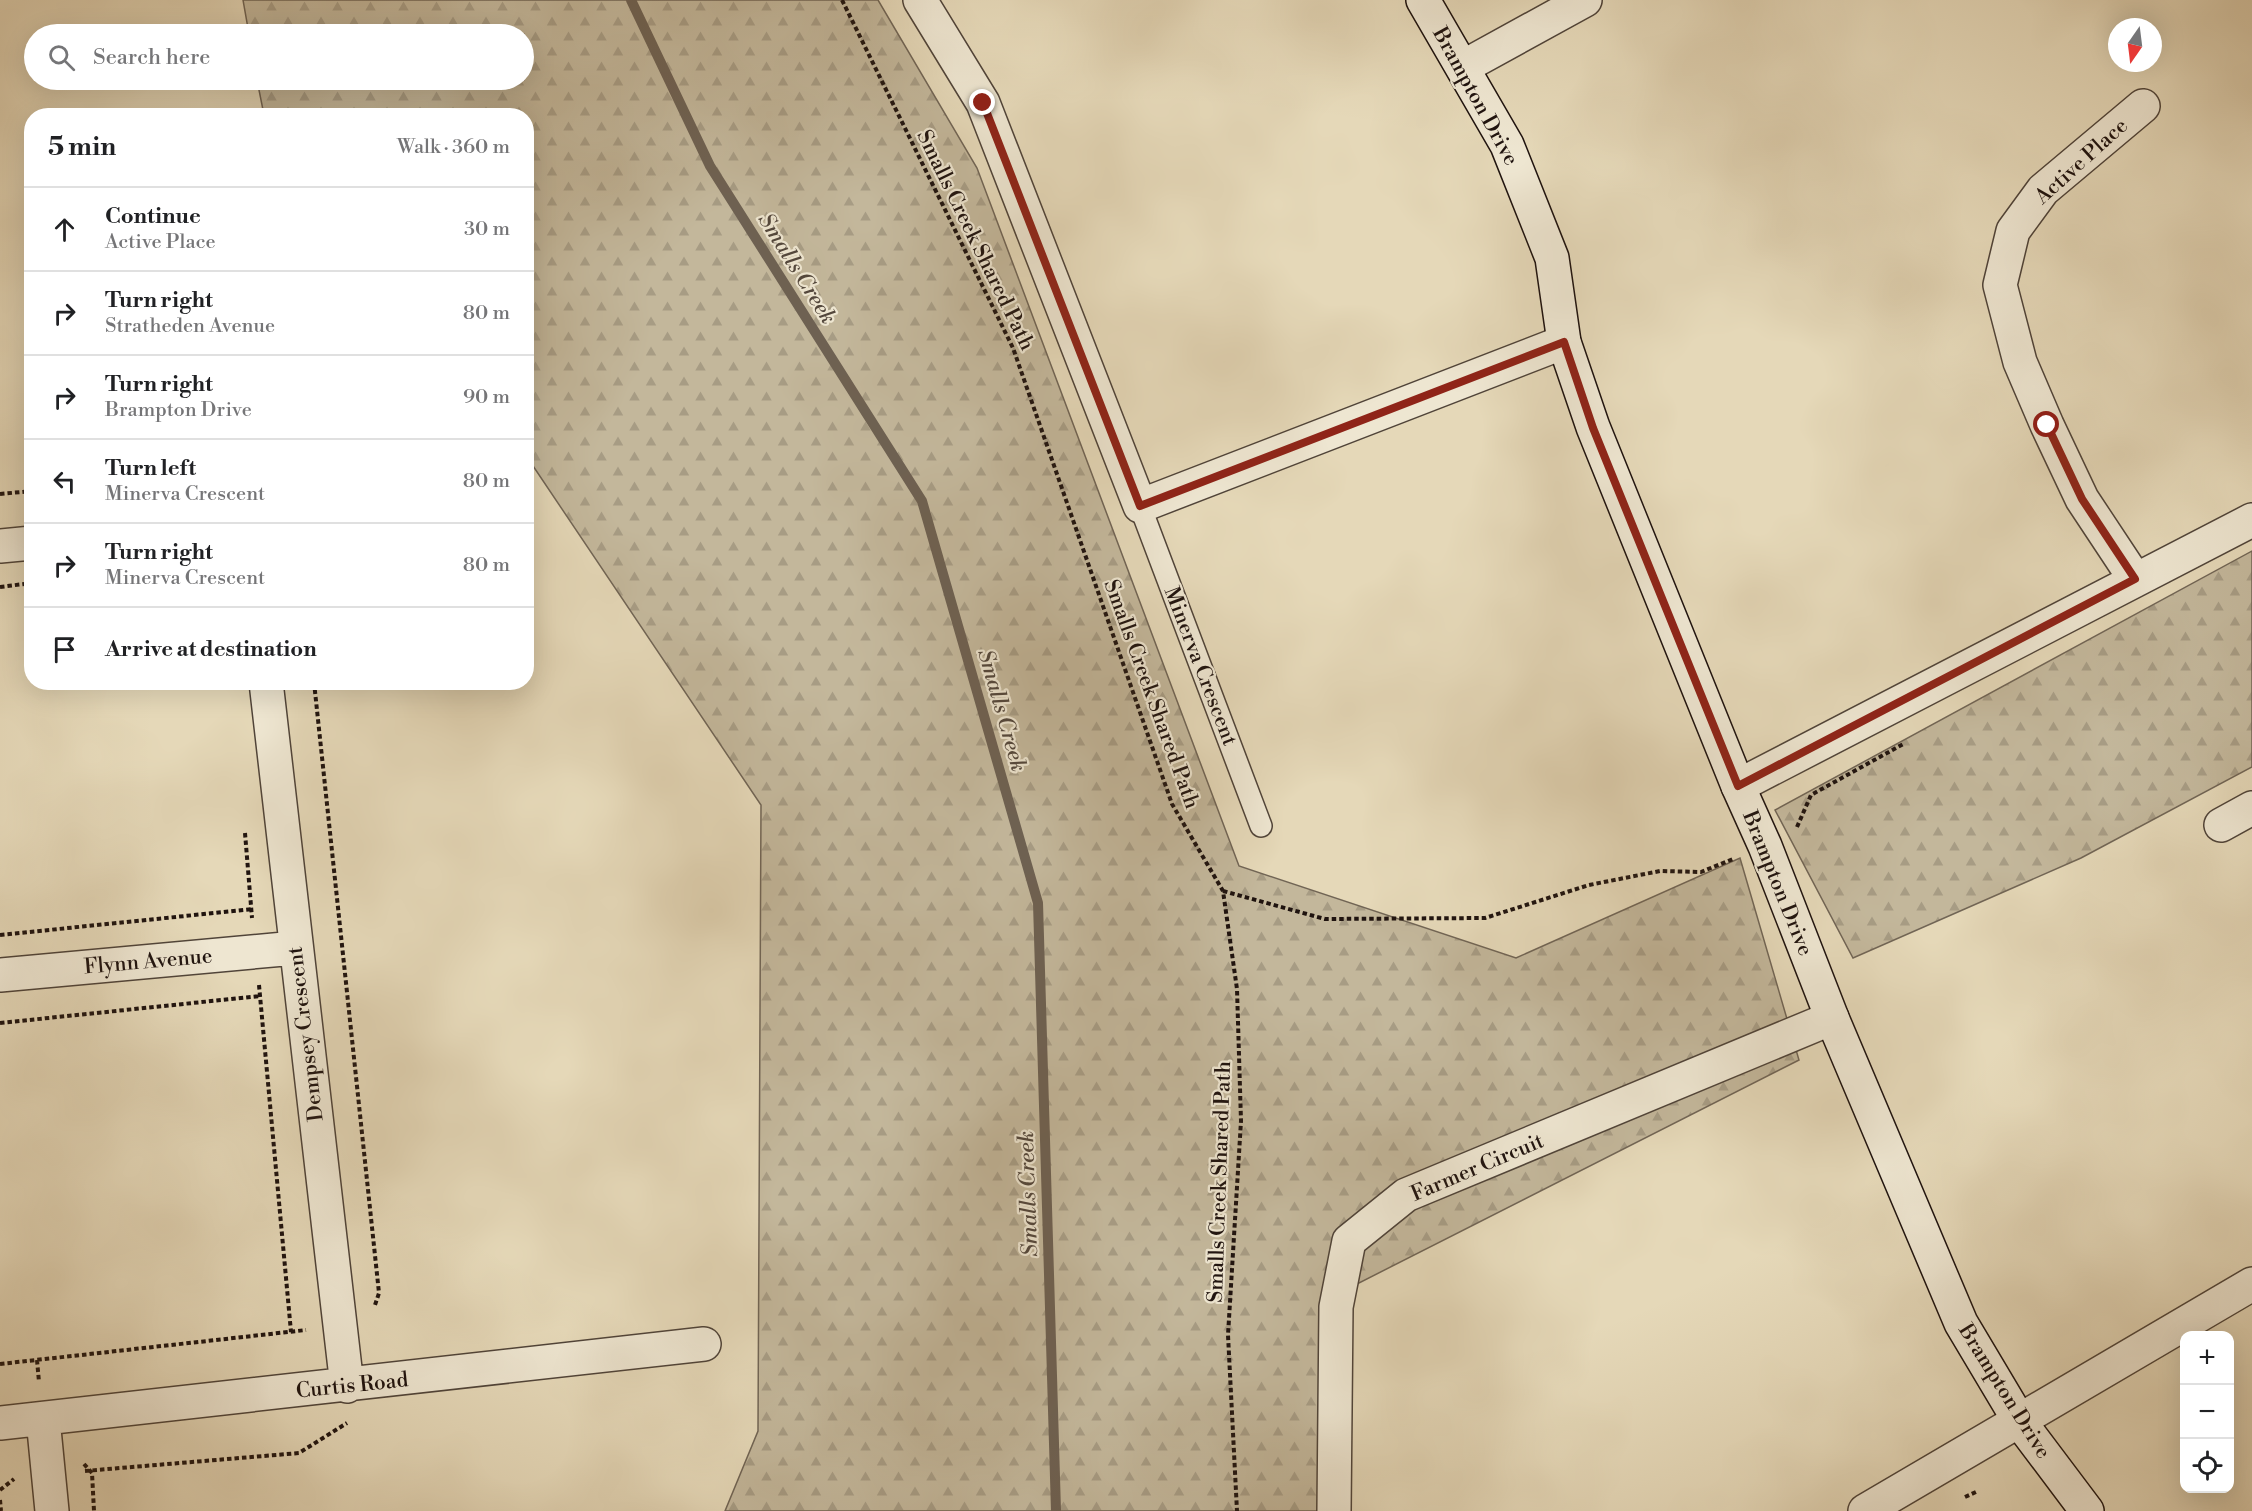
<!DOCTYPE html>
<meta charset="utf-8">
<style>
body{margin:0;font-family:"Libre Bodoni",serif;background:#f6f6f6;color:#202124}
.controls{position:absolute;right:18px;bottom:18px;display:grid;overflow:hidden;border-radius:12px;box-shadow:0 6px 24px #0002}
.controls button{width:54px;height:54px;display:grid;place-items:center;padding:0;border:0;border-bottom:2px solid #e0e0e0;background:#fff;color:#202124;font:30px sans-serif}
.compass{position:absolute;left:2108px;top:18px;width:54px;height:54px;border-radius:50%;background:#fff;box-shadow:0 6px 24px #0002;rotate:194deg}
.stop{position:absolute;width:18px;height:18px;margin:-14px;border:4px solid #8f2418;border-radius:50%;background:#fff}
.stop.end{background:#8f2418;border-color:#fff;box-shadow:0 2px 6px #0008}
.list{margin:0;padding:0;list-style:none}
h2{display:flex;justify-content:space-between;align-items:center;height:78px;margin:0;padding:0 24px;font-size:26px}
h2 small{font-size:20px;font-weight:400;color:#757577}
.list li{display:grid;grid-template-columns:39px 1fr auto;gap:18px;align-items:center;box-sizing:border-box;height:84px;padding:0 24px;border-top:2px solid #e0e0e0}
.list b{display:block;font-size:22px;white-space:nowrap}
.list p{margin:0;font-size:20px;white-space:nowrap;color:#757577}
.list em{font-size:20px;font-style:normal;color:#757577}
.icon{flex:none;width:33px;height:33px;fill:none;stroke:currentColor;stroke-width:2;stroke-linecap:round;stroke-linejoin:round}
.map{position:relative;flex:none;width:2252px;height:1511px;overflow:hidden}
.search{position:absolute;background:#fff;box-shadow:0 6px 24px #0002;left:24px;top:24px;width:510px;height:66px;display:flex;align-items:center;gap:15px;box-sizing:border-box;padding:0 21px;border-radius:33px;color:#757577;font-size:22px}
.panel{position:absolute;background:#fff;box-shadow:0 6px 24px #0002;left:24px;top:108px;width:510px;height:582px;border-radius:24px}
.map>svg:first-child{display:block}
</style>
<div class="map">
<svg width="2252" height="1511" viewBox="0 0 2252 1511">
<defs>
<pattern id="forest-firs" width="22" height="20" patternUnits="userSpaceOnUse" patternTransform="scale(1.5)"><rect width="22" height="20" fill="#c3b79b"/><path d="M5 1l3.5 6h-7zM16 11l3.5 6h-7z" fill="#a79c84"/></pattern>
</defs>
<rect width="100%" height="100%" fill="#e5d8b8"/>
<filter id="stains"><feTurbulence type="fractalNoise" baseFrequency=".00333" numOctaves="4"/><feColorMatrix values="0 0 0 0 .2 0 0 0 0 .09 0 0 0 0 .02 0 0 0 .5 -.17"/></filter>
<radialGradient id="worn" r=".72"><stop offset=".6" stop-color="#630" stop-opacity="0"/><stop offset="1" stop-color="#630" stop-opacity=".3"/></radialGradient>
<path fill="url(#forest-firs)" stroke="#716555" stroke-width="1.5" d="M243 0H878L977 168 1239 866 1516 958 1740 858 1799 1060 1351 1287 1335 1511H725L758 1431 761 805 527 457 526 116 264 115 257 80H524V34H249Z
M2252 551V767L2081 858 1853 958 1775 810Z"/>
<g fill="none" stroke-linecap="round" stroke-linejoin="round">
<path stroke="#6e6152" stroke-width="10" d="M631 0 710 166 922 501 1038 903 1056 1511"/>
<g stroke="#504439" stroke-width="24">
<path id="lane" d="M1140 506 1261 826"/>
</g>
<g stroke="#504439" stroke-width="36">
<path id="street" d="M920 0 983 103 1140 506 1564 342
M1463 67 1585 0
M0 546 32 543
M2135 579 2082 499 2047 425 2020 362 2000 285 2013 231 2043 190 2143 106
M266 682 347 1386
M1738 786 2252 520
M2221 825 2252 808
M0 975 295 948
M43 1419 52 1511
M0 1423 704 1344
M1334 1511 1336 1307 1349 1241 1406 1195 1832 1018
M1865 1511 2252 1284"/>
</g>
<g stroke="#1f130f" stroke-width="36">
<path id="secondary" d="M1423 0 1507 145 1552 258 1564 342 1593 427 1738 786 1765 846 1832 1018 1961 1323 2020 1422 2087 1511"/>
</g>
<path stroke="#1f130f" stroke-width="4" stroke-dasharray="4.5 3" stroke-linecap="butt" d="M842 0 1013 348 1172 804 1223 891 1237 989 1241 1121 1228 1335 1237 1511
M0 494 32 491
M0 587 32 583
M314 682 379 1293 375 1305
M1797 827 1811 795 1905 743
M245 833 252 918
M1223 891 1325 919 1485 918 1589 885 1660 871 1701 872 1733 859
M0 935 253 909
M259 985 291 1332
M0 1023 260 996
M37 1360 39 1382
M0 1364 306 1330
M84 1464 92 1473 94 1511
M85 1471 299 1453 347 1423
M0 1490 14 1479
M1965 1497 1978 1491
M0 1500 1 1511"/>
<use href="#lane" stroke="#eee6d1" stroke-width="21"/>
<use href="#street" stroke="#eee6d1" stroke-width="33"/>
<use href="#secondary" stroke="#eee6d1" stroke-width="33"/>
</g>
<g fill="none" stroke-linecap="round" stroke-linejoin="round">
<path stroke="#8f2418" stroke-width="8" d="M983 103 1140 506 1564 342 1593 428 1738 786 2135 579 2082 499 2047 425"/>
</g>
<g text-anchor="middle" stroke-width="4.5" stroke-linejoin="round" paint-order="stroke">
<g font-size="21" fill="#1f130f" stroke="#eee6d1">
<text transform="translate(1476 96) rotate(61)" y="7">Brampton Drive</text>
<text transform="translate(2081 161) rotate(-42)" y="7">Active Place</text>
<text transform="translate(976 240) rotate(64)" y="7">Smalls Creek Shared Path</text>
<text transform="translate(1201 666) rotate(69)" y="7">Minerva Crescent</text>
<text transform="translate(1152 694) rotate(70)" y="7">Smalls Creek Shared Path</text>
<text transform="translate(1778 883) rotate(68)" y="7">Brampton Drive</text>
<text transform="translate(148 961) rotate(-5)" y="7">Flynn Avenue</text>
<text transform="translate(305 1034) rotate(-97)" y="7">Dempsey Crescent</text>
<text transform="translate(1477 1167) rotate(-23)" y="7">Farmer Circuit</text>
<text transform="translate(1219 1182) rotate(-88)" y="7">Smalls Creek Shared Path</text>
<text transform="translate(352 1385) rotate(-6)" y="7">Curtis Road</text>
<text transform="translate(2005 1391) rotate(58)" y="7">Brampton Drive</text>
</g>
<g font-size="22" font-style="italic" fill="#53473c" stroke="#eee6d1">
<text transform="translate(798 268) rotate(58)" y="8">Smalls Creek</text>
<text transform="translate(1003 710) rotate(74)" y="8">Smalls Creek</text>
<text transform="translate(1027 1194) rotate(-92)" y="8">Smalls Creek</text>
</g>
</g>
<rect width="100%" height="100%" filter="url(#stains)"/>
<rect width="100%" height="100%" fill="url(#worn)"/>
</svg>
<div class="controls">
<button>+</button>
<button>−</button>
<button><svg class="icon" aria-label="locate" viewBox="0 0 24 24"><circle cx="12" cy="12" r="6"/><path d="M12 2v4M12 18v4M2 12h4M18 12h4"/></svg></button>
</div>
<svg class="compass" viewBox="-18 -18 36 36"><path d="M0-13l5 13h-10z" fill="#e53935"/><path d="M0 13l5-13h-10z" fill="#757577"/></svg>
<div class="stop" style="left:2047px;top:425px"></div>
<div class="stop end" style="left:983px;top:103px"></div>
<div class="search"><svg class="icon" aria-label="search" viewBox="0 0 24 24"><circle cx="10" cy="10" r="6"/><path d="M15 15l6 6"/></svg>Search here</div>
<section class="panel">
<h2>5 min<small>Walk · 360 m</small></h2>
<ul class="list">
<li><svg class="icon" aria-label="ahead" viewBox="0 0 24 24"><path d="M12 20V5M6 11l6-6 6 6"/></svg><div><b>Continue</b><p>Active Place</p></div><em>30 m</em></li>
<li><svg class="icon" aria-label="right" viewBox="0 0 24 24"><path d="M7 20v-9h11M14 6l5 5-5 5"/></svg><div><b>Turn right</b><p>Stratheden Avenue</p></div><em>80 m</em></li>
<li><svg class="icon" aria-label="right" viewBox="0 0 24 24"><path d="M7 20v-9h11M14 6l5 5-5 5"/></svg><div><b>Turn right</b><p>Brampton Drive</p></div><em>90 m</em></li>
<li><svg class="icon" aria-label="left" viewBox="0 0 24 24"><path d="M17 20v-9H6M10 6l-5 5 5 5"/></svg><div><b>Turn left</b><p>Minerva Crescent</p></div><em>80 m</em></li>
<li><svg class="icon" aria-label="right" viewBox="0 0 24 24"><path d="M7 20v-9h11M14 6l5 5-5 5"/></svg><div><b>Turn right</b><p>Minerva Crescent</p></div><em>80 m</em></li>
<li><svg class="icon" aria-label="arrive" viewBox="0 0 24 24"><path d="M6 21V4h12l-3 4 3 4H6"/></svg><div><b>Arrive at destination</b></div></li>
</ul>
</section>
</div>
